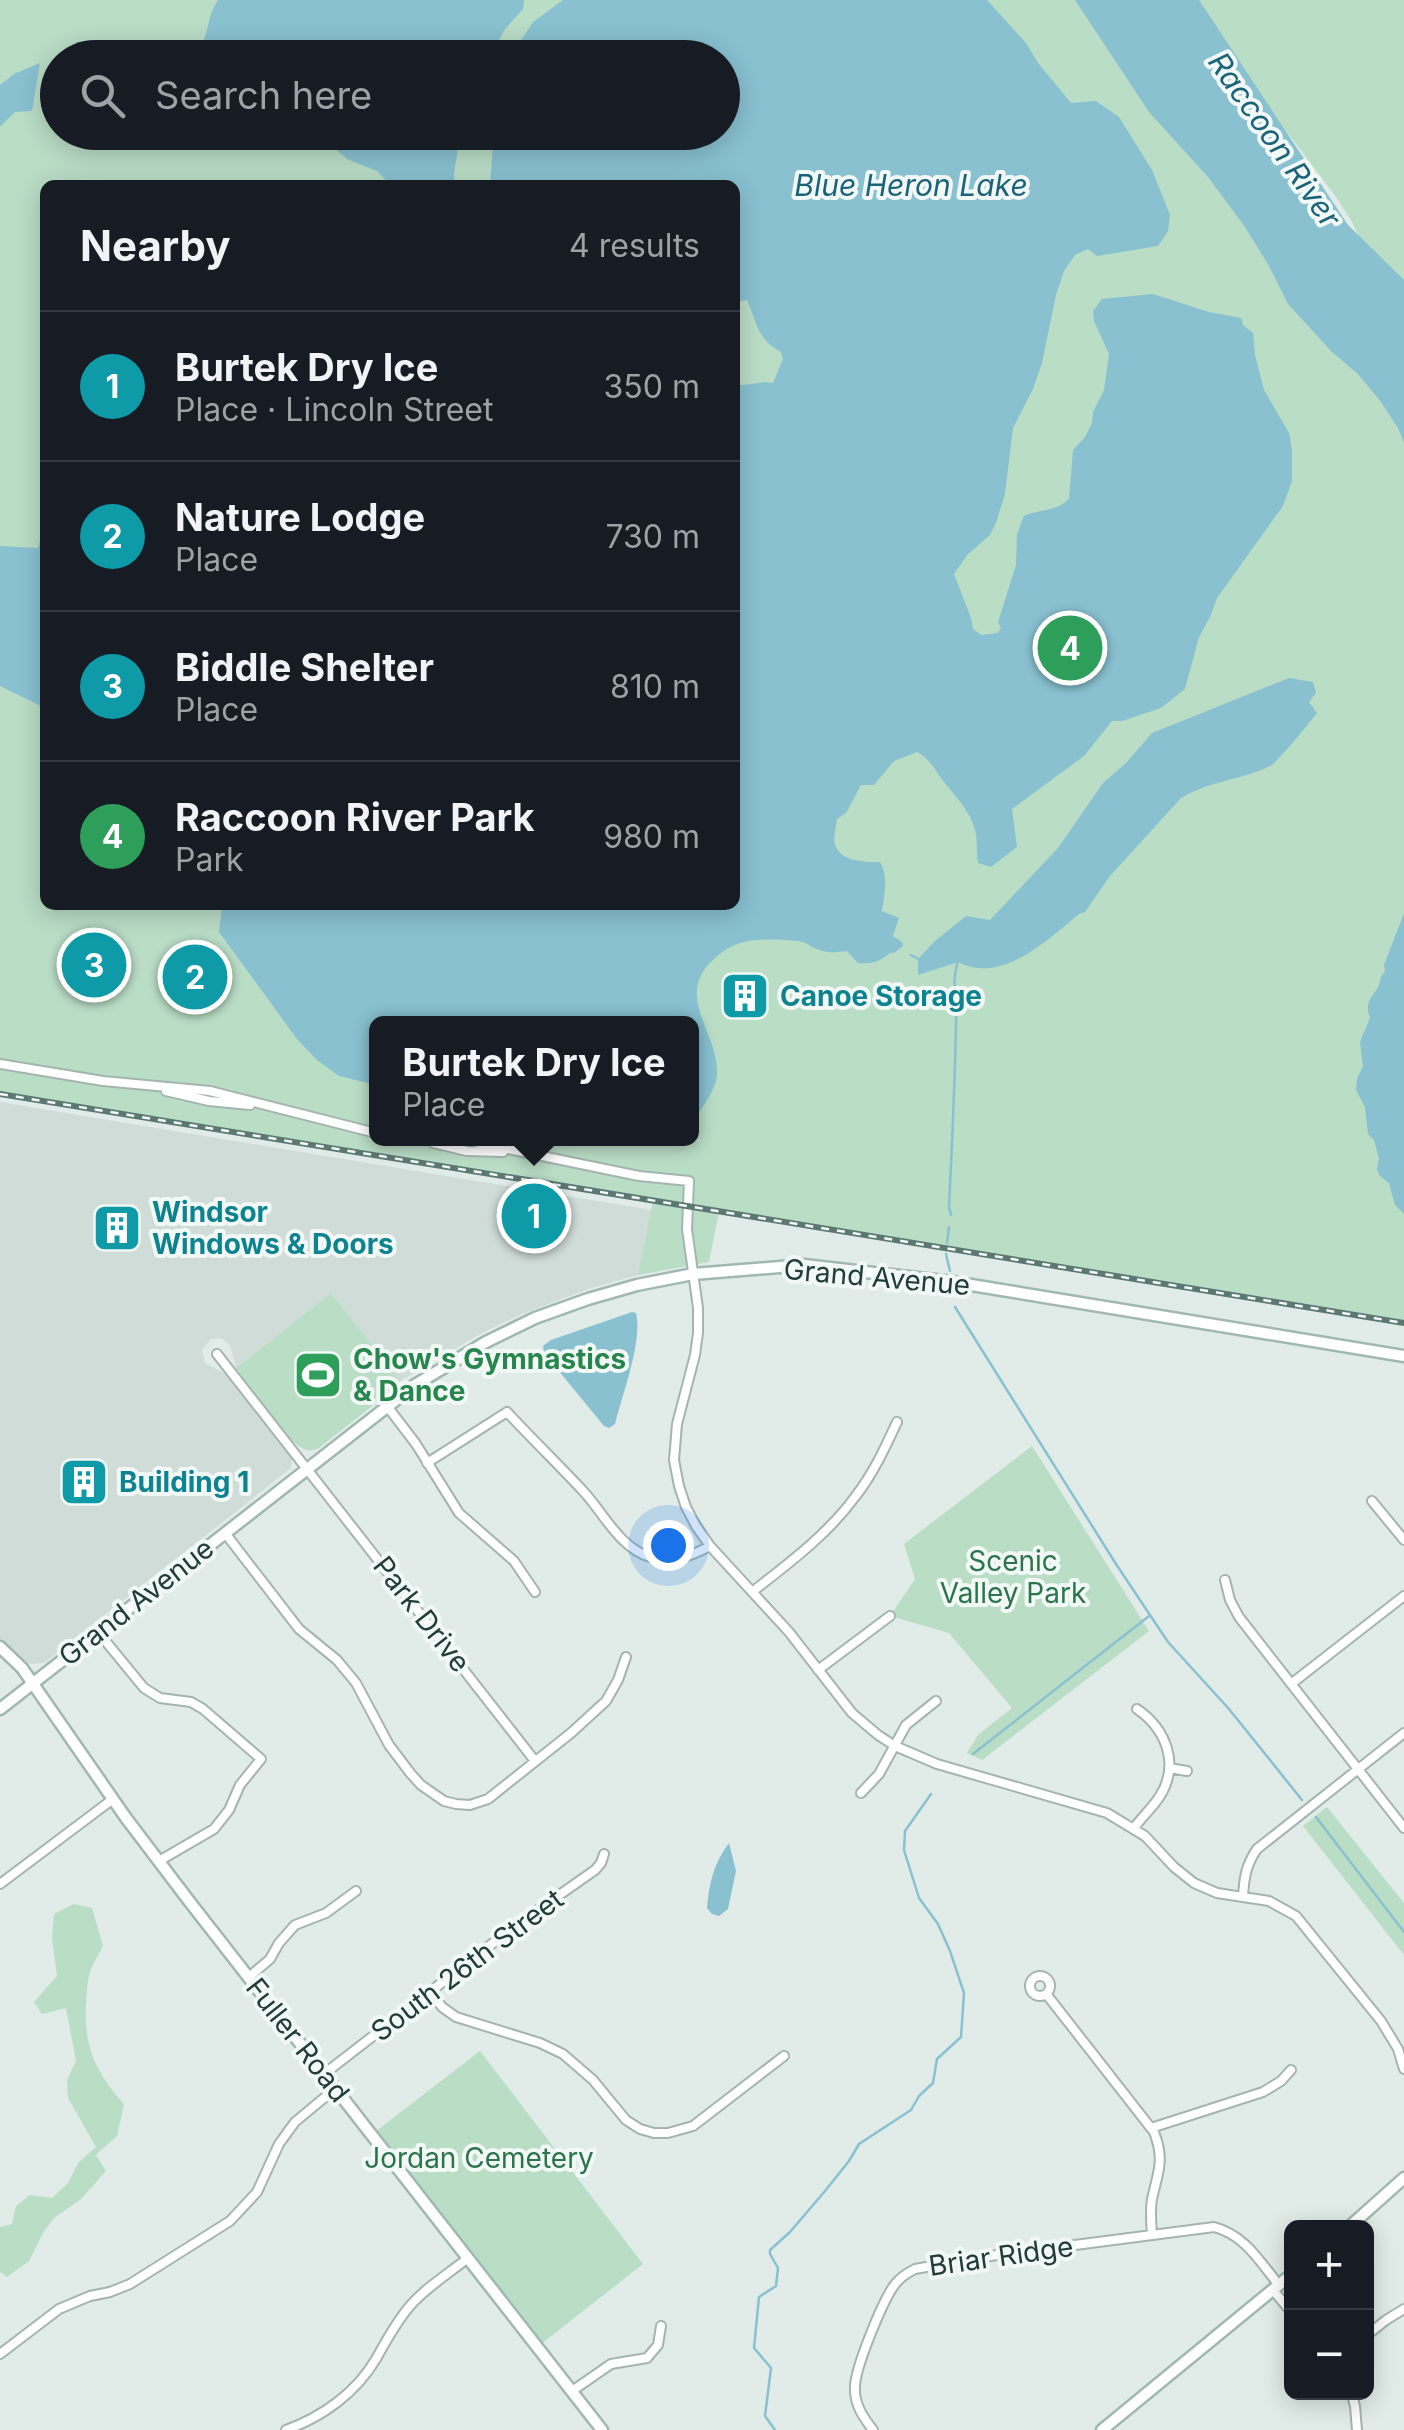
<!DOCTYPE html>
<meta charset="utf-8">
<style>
body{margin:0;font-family:Inter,sans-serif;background:#20242c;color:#f1f3f6}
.controls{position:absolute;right:30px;bottom:30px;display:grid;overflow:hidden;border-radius:15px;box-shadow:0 5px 25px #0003}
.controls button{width:90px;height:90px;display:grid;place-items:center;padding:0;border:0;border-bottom:2px solid #363941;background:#171b24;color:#f1f3f6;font:50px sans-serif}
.you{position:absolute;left:668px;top:1545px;width:35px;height:35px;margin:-25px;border:8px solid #fff;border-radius:50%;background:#1a73e8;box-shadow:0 0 0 15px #1a73e833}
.badge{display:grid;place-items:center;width:65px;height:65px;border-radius:50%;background:#f28959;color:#fff;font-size:32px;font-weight:700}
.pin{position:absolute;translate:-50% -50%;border:5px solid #fff;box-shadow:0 2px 10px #0006}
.popup{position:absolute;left:369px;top:1016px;width:330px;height:130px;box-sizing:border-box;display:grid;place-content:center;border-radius:15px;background:#171b24;filter:drop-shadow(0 2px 8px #0005);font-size:32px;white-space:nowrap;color:#9ea1a6}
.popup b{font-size:38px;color:#f1f3f6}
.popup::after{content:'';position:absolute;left:50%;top:100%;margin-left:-20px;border:20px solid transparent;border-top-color:#171b24}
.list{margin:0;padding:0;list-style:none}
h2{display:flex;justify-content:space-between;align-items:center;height:130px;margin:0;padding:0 40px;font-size:42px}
h2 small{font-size:32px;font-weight:400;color:#9ea1a6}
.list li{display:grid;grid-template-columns:65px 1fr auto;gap:30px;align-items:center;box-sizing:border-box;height:150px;padding:0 40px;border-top:2px solid #363941}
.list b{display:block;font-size:38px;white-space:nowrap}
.list p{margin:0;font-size:32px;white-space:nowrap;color:#9ea1a6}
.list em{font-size:32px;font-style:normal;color:#9ea1a6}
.icon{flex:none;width:55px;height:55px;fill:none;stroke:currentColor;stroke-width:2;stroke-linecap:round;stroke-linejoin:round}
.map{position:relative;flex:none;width:1404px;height:2430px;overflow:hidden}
.search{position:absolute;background:#171b24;box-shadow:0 5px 25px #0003;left:40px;top:40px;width:700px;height:110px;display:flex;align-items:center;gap:25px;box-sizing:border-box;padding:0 35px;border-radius:55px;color:#9ea1a6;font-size:38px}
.panel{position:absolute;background:#171b24;box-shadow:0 5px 25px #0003;left:40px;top:180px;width:700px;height:730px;border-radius:15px}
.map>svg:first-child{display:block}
</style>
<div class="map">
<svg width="1404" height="2430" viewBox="0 0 1404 2430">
<rect width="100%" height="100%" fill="#e1ece8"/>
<path fill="#d0dcd7" d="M0 1102 652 1210 638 1275 591 1288 522 1314 480 1334 400 1381 331 1293 236 1368 230 1345 221 1338 211 1339 202 1350 205 1363 229 1376 289 1453 292 1461 291 1468 44 1663 30 1664 0 1641Z"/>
<path fill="#baddc6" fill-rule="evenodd" d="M0 0H1094L1404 390V1323L719 1212 709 1262 638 1275 653 1201 0 1094ZM58 58H722V132H58ZM45 185H735V905H45ZM376 1024H692V1138H376Z
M1197 0H1404V297L1370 261 1352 222 1336 197 1253 87Z
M331 1293 400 1381 395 1388 319 1448C313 1450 311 1452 304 1449 286 1441 249 1386 236 1368Z
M1032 1446 1149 1631 982 1760 967 1753 978 1735 1012 1708 949 1633 890 1616 915 1579 904 1544Z
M1327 1807 1404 1903V1955L1303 1826Z
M74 1904 92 1908 103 1946C100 1953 95 1959 92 1967 87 1977 87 1993 86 2005 84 2049 96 2072 124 2104L117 2136 96 2155 106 2171 81 2199 54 2218 43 2233 29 2261 7 2277 0 2272V2227L12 2224 16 2206 30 2195 52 2198 68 2183 78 2163 96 2147 68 2098 67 2080 76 2061 66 2008 42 2014 34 2002 57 1976 52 1938 54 1914Z
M480 2051 643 2264 540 2345 375 2132Z"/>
<path fill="#89c1d1" d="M218 0H524L523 9 505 29 490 57H152L203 42C210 26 207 17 218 0Z
M563 0H987L1026 43 1038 63 1071 103 1096 101 1119 117 1152 170 1170 215 1168 231 1158 246 1097 256 1088 249 1075 255 1064 271 1056 295 1042 363 1033 389 1013 428 1005 494 996 523 990 535 968 554 954 574 971 618 973 629 981 635 998 633 1001 628 998 622 1016 565 1017 534 1024 516C1039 509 1056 512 1069 499L1073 450 1085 437 1092 423 1093 412 1104 390 1109 354 1094 321 1093 311 1102 299 1153 294 1209 312 1241 318 1243 325 1253 333 1255 355 1264 390 1289 433 1292 450V481L1283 506 1217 598 1210 617 1199 637 1185 689 1161 708 1122 721H1112L1084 756 1012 809 1017 847 991 867 978 863C976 852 978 839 975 830 970 811 956 797 944 782 935 771 931 759 917 752L894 761 874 785H861L846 813 837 819C836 826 833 838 835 845 841 862 865 862 880 862 889 877 884 894 882 911L899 918 893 936 902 942 903 946 894 953H890C880 962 872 964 858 963L847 951C837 952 827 954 817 949 809 946 811 945 803 942 795 940 766 939 757 940 740 941 727 947 715 958 672 995 719 1032 717 1074 716 1091 701 1109 692 1122V1024H376V1085L339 1076 317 1060 297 1039 219 932 222 905H735V386L765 382 773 383 783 359 781 352C756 338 758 324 747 300L735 302V185H490L494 133 722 132V58L510 57 533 22Z
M1075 0H1199L1348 225 1404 280V443L1398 428 1381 402 1358 374 1332 352 1288 304 1269 266 1245 227 1208 177 1149 112Z
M40 63 32 111 15 112 0 127V85L14 74Z
M299 133H457C461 154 451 169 455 185L390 184 377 171 347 159 321 136Z
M45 507V708L0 686V546L37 548 39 546Z
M1289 678 1313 682 1316 693 1309 702 1317 713C1310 722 1278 762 1270 766 1242 780 1209 781 1181 798L1110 876 1085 912 1079 914C1047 940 1002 985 958 962L918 975V959L935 941 966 916 990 920 1058 848 1103 783 1126 763 1152 733Z
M1404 913V1214L1395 1205 1389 1183 1380 1176 1377 1170 1379 1159 1374 1140 1368 1134 1365 1107 1356 1090 1357 1079 1363 1066 1360 1042 1370 1018C1362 996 1380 995 1381 976L1385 972 1384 965Z
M632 1312 636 1313C643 1340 622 1396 615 1424L609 1428 604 1426 544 1353 543 1346 551 1340Z
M729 1843 736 1871 728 1909 719 1916 712 1914 707 1908C709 1883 714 1863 729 1843Z"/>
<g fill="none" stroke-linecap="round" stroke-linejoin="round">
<path stroke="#89c1d1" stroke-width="2.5" d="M911 955 920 960
M951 1215 949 1207C952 1146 955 1085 956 1024 957 1003 951 982 958 961L956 959
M947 1243 949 1227
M946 1254 950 1271
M955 1307 1116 1564 1168 1642 1229 1709 1302 1800
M973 1754 1149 1616
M1316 1817 1404 1932
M775 2430 765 2416 771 2368 754 2348 759 2297 776 2286 778 2268 770 2254V2250L790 2232 825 2191 849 2161 859 2144 911 2110 919 2096 933 2083 937 2059 961 2037 964 1993 950 1951 938 1924 919 1898 904 1850 905 1831 931 1794"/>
<g stroke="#a4b4af" stroke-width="12">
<path id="street" d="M0 1064 103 1081 210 1091 376 1133
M166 1091 209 1101 250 1105
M415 1138 469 1141 639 1176 689 1181 687 1229 698 1308V1333L695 1355 677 1424 674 1460 679 1486 686 1507 696 1526 710 1546 789 1632 852 1713 878 1735 895 1746 937 1764 1107 1813 1145 1836 1174 1867 1194 1883 1217 1893 1269 1901 1296 1916 1381 2021 1398 2049 1404 2069
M433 1143 467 1151 503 1152
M217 1354 535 1761
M387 1406 416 1444 459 1513 514 1561 535 1592
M427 1463 507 1412C532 1439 559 1465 584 1492 604 1514 620 1548 650 1557 673 1564 691 1556 710 1546
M1372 1501 1404 1540
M225 1533 299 1629 337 1660 356 1683 389 1745 411 1774 421 1785 444 1801 456 1804 470 1805 488 1799 571 1733 606 1701 618 1680 626 1657
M1225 1580 1230 1600 1239 1617 1404 1828
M752 1592C789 1563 827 1535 855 1497 873 1474 885 1448 897 1422
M98 1632 144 1688 160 1698 191 1702 203 1709 261 1759 240 1785 229 1810 214 1829 159 1861
M818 1670 890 1616
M1291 1684 1404 1596
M1169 1768 1187 1771
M861 1793 879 1774 906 1725 936 1701
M1134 1828C1142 1817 1153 1807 1160 1796 1180 1764 1166 1729 1137 1709
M0 1884 113 1799
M1243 1897C1244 1878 1246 1865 1257 1849L1404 1733
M1030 1986a10 10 0 1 1 20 0a10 10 0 1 1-20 0Z
M249 1977 270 1959 279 1943 295 1925 326 1913 356 1891
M430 1990 442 2007 456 2017 540 2043 563 2054 593 2080 626 2120 640 2129 654 2133H668L693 2126 784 2056
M1047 1995 1154 2132C1165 2160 1158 2172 1152 2199 1150 2211 1151 2222 1152 2234
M324 2074 515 1926 595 1870 601 1863 604 1854
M1151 2128 1263 2092 1281 2081 1291 2070
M1273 2290 1292 2313
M1366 2336 1386 2320 1404 2309
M0 2354 59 2309 90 2296 110 2292 130 2284 230 2221 257 2192 279 2144 295 2122 336 2088
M572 2391 611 2364 647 2358 658 2345 661 2326
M1351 2392 1355 2406 1357 2430
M286 2430C322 2417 356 2393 376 2359 386 2341 395 2324 409 2307 425 2288 448 2274 468 2258
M873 2430C863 2417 854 2404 855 2387 855 2368 884 2297 896 2283 901 2277 907 2273 915 2269L982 2257 1214 2227C1245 2235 1260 2262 1279 2285"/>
</g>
<g stroke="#a0b8b1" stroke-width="15">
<path id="secondary" d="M0 1647 22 1668 126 1818 189 1901 602 2430
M0 1709 415 1385 486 1342 535 1318 588 1299 637 1285 693 1274 804 1265 953 1282 1404 1356
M1348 2228 1404 2178
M1102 2430 1292 2274"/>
</g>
<use href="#street" stroke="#fff" stroke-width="8"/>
<use href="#secondary" stroke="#fff" stroke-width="10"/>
<g stroke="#5c7873" stroke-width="6">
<path id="rail" d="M0 1094 1404 1323"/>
</g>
<use href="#rail" stroke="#f2f8f6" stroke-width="2.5" stroke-dasharray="8" stroke-linecap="butt"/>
</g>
<defs>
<g id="building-square" transform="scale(2.5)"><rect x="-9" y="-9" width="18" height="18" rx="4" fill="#0f9aa8" stroke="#f2f8f6"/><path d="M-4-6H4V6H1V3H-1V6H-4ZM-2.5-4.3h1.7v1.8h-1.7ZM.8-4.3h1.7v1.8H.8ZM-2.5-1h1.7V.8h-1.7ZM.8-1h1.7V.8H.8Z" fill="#fff"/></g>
<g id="stadium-square" transform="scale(2.5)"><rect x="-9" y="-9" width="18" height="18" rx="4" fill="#2e9e5b" stroke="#f2f8f6"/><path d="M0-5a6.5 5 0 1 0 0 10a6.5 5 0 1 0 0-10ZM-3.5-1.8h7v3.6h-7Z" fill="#fff"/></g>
</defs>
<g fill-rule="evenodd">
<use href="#building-square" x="745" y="996"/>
<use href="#building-square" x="117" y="1228"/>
<use href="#stadium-square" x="318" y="1375"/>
<use href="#building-square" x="84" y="1482"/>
</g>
<g text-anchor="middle" stroke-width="8" stroke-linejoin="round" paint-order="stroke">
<g font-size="28" font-weight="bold" fill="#0d838f" stroke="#f2f8f6" text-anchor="start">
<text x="780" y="1006">Canoe Storage</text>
<text x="152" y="1222">Windsor<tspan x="152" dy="32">Windows &amp; Doors</tspan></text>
<text x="119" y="1492">Building 1</text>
</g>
<g font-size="28" fill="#223d37" stroke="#f2f8f6">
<text transform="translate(877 1277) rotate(5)" y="10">Grand Avenue</text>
<text transform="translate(136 1602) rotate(-38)" y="10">Grand Avenue</text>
<text transform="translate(422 1614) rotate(52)" y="10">Park Drive</text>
<text transform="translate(467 1965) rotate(-37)" y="10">South 26th Street</text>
<text transform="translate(298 2040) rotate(52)" y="10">Fuller Road</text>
<text transform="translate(1001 2256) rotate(-8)" y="10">Briar Ridge</text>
</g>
<g font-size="28" font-weight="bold" fill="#27864d" stroke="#f2f8f6" text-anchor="start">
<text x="353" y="1369">Chow's Gymnastics<tspan x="353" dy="32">&amp; Dance</tspan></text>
</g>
<g font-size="28" fill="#2c744c" stroke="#f2f8f6">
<text x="1013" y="1571">Scenic<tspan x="1013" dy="32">Valley Park</tspan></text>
<text x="479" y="2168">Jordan Cemetery</text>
</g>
<g font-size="30" font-style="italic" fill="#1b6379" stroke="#f2f8f6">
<text transform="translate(1274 140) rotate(55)" y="10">Raccoon River</text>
<text x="911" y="196">Blue Heron Lake</text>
</g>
</g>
</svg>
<div class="controls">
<button>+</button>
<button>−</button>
</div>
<div class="you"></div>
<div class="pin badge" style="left:534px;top:1216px;background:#0f9aa8">1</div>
<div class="popup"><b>Burtek Dry Ice</b>Place</div>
<div class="pin badge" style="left:195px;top:977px;background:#0f9aa8">2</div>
<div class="pin badge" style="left:94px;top:965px;background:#0f9aa8">3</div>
<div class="pin badge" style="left:1070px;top:648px;background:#2e9e5b">4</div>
<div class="search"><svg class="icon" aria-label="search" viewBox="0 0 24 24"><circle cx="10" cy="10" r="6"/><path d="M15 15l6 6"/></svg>Search here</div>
<section class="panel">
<h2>Nearby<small>4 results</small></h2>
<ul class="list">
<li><span class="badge" style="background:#0f9aa8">1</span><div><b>Burtek Dry Ice</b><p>Place · Lincoln Street</p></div><em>350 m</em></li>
<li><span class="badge" style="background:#0f9aa8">2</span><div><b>Nature Lodge</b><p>Place</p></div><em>730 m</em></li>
<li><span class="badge" style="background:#0f9aa8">3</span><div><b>Biddle Shelter</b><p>Place</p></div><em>810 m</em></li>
<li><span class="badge" style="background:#2e9e5b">4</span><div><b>Raccoon River Park</b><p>Park</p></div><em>980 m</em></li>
</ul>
</section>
</div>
